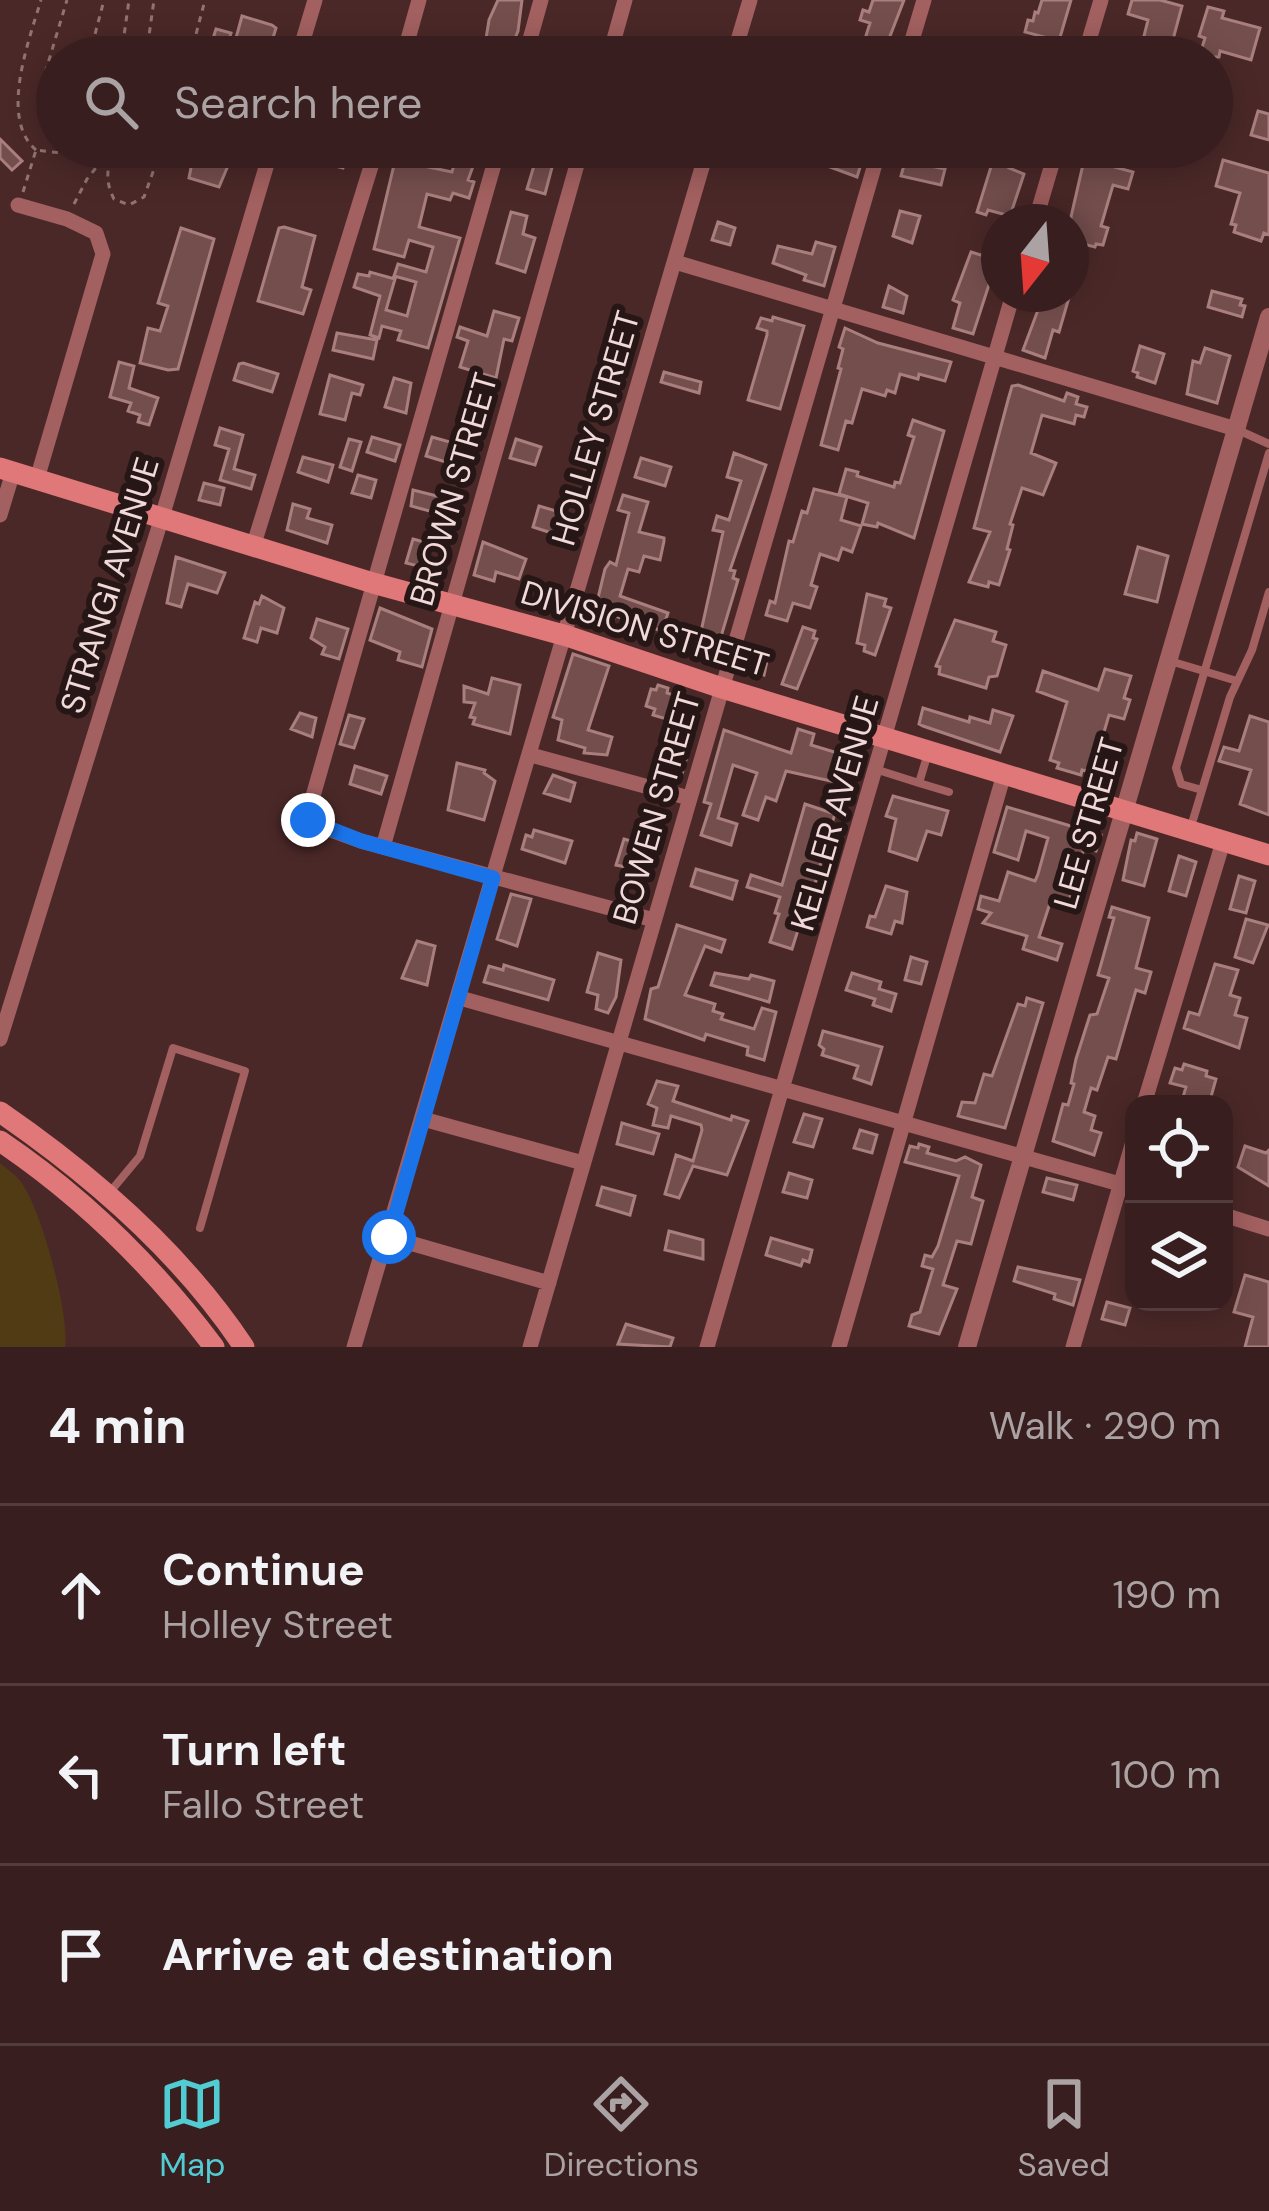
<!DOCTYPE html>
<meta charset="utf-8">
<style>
body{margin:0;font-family:"DM Sans",sans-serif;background:#432b2b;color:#f1f3f6}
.controls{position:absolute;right:36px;bottom:36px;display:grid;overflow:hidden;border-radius:24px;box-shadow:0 6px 30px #0003}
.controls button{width:108px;height:108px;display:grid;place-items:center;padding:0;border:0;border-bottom:3px solid #523c3c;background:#381e1e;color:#f1f3f6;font:60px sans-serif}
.compass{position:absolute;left:981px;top:204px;width:108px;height:108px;border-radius:50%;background:#381e1e;box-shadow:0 6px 30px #0003;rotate:197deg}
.stop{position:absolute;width:36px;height:36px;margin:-27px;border:9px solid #1a73e8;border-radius:50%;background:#fff}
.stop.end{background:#1a73e8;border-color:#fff;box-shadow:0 3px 12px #0008}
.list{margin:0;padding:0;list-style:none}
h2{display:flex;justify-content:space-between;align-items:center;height:156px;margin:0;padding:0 48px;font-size:51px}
h2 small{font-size:39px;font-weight:400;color:#aba2a4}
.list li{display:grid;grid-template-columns:78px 1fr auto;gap:36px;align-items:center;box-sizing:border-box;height:180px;padding:0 48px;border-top:3px solid #523c3c}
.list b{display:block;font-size:45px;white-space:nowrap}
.list p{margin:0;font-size:39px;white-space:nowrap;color:#aba2a4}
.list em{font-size:39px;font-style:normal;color:#aba2a4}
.icon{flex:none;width:66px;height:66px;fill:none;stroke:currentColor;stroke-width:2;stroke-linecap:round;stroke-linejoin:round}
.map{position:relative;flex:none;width:1269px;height:1347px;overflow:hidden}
.search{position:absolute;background:#381e1e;box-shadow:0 6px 30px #0003;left:36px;right:36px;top:36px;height:132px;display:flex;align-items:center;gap:30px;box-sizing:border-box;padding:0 42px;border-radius:66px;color:#aba2a4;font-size:45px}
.sheet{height:696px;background:#381e1e}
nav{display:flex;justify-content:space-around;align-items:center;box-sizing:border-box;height:168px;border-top:3px solid #523c3c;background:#381e1e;font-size:33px;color:#aba2a4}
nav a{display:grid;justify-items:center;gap:6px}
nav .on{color:#51ccd3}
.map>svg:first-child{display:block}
</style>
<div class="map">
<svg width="1269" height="1347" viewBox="0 0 1269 1347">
<rect width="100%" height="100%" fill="#4b2828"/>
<path fill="#503b14" d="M0 1163C7 1169 16 1175 21 1182 41 1208 70 1316 65 1347H0Z"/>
<path fill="#744e4d" stroke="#a87f7d" stroke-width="3" d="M498 0H522L518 31 508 55 484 51 489 20Z
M873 0H904L885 49 864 42 870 23 860 20 863 10 869 12Z
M1042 0H1071L1059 41 1025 32 1028 20 1033 21 1035 12 1038 13Z
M1132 0H1160L1182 6 1171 47 1143 40 1148 20 1128 14Z
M1208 7 1224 11 1222 18 1260 28 1251 60 1220 51 1219 57H1199L1205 38 1199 36Z
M242 16 272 25 276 28 272 41 257 39 255 44 236 38Z
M216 29 231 33 225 52 210 48Z
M1114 41 1162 54 1161 57H1109Z
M1258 111 1269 114V140L1251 135Z
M0 139 22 161 12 170 0 158Z
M195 147 233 154 219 187 189 178Z
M333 147H352L343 168 327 164Z
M403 147H422L419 165 452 172 459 147H480L468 180 474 182 469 198 453 193 450 200 427 194 419 227 460 238 428 348 398 340 401 331 382 326 379 338 370 335 380 296 354 287 358 274 369 276 370 272 395 279 386 310 407 316 416 282 394 276 398 264 426 272 433 247 409 240 404 257 374 249 394 165 397 166Z
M810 147H827L826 150 862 161 857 177 806 158Z
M909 147H935L931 166 945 169 941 185 901 176Z
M1087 147H1111L1107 165 1133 172 1128 189 1113 185 1101 226 1108 228 1103 245 1096 244 1095 247 1071 241V217Z
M538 152 555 156 545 194 527 189Z
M994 157 1011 162 1009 168 1024 174 1010 216 988 210 986 215 977 212Z
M1223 160 1269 173V235L1264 233 1261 241 1234 232 1236 225 1231 224 1240 193 1216 186Z
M900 211 920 216 912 243 893 236Z
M511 212 527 216 523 234 535 238 525 272 497 263Z
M718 222 735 228 730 245 712 240Z
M284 227 315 236 302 287 311 290 303 314 258 301 279 228Z
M181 228 214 239 178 369 168 370 140 363 148 328 160 331 168 306 158 303Z
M816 242 835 247 824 286 804 280 806 275 773 263 778 246 812 254Z
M971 252 997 260 973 334 953 328 960 303 953 300Z
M889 286 907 296 903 313 883 307Z
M1212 291 1242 299 1240 305 1245 306 1242 317 1208 307Z
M1044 294H1070L1059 332 1053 330 1045 358 1023 350Z
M494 311 519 318 512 341 504 339 496 378 460 367 468 341 457 337 460 327 487 336Z
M773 317 804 326 780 409 748 400 767 335V331L757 328 761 318 772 321Z
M845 328 878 343 951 362 945 381 919 374 918 379 900 374 895 393 887 390 885 396 862 389 852 423 846 421 838 450 821 445 841 369 838 368 843 349 839 347Z
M337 333 377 340 373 359 333 350Z
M1140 346 1164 354 1155 383 1137 377 1138 373 1133 371Z
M1205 348 1230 356 1217 403 1187 394 1193 361 1200 363Z
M119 362 134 366 129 388 158 398 149 425 138 422 140 415 128 411 131 403 110 397Z
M243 363 278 374 272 392 234 380 239 364Z
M664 372 701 382 699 393 661 382Z
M330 375 363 385 360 395 352 393 345 420 320 414Z
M394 378 411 383 406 413 385 407Z
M1018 385 1064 401 1067 393 1078 397 1076 404 1087 407 1084 417 1076 415 1074 424 1042 415 1031 453 1056 463 1043 495 1022 488 1010 524 1013 525 1007 549 1010 550 999 585 989 582 988 587 969 582 990 532 974 528 1008 400 1012 386Z
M913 420 944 431 914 538 878 523 877 527 862 524 868 503 839 494 846 469 858 472 857 476 894 487 895 482 900 483 914 437 908 435Z
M220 428 243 435 234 469 255 475 251 489 220 480 229 449 215 445Z
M372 437 400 445 395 461 367 452Z
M432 437 450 442 446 462 426 456Z
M349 439 361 442 352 471 340 467Z
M516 439 541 447 535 465 510 458Z
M734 453 766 465 730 570 735 571 733 578 738 580 717 650 698 645 723 532 713 530 717 516 729 520 741 481 727 477Z
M303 457 333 465 328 482 298 472Z
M641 458 671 467 665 486 635 477Z
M358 475 376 480 371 498 352 493Z
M204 483 224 488 220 505 199 500Z
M814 489 847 497 841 520 861 526 852 552 842 548 838 560 820 554 811 585 817 587 810 608 793 603 787 621 766 615 770 601 775 603 789 541 793 542 802 511 807 513Z
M413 490 453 500 448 516 411 506Z
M623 495 648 502 639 532 664 538V541L660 560 644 556 639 572 628 569 620 596 668 613 662 631 615 616 611 628 592 623 605 569 610 562 616 565 629 513 618 510Z
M293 504 310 509 307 518 332 525 327 543 287 530Z
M539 506 573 516 567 538 533 527Z
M413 539 428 543 422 567 406 563Z
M483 542 526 559 519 579 496 572 494 581 474 575Z
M1138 547 1168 556 1157 602 1125 594Z
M176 557 225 573 217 593 188 584 181 607 167 603Z
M867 594 886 599 884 606 891 608 875 655 864 651 865 645 857 643Z
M262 596 284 608 277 633 261 628 257 642 244 638 255 602 259 604Z
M380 608 432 629 422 667 398 660 400 652 370 640Z
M317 619 348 629 339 659 322 654 325 647 311 638Z
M955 620 996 632 993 641 1006 645 997 676 989 677 986 688 939 674 940 667 936 666Z
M803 627 815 631 813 638 817 639 797 689 782 684Z
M758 648 769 652 764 675 749 670Z
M573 654 609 666 588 730 612 737 607 755 584 753 585 748 558 740 562 720 553 717Z
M1105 669 1131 676 1124 698 1130 700 1124 719 1109 715 1092 773 1082 770 1081 775 1057 768 1059 763 1050 760 1067 702 1037 691 1043 671 1098 690Z
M492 678 520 685 510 734 473 724 475 718 470 717 475 703 464 702V686L488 694Z
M658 685 668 688 667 693 699 703 689 734 676 731 677 722 653 715 655 709 646 706 651 689 656 690Z
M923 708 969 722 970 717 990 723 993 710 1013 716 1000 752 923 726 919 724Z
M300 713 316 718 312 737 291 729Z
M349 715 364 719 354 748 340 744Z
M1250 716 1269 722V815L1240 804 1251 770 1219 761 1224 747 1239 751Z
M798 729 814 734 811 745 861 760 853 786 786 771 776 801 766 797 758 820 743 815 757 773 733 765 718 818 737 824 731 845 701 835 711 804 704 802 724 730 791 753Z
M663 753 686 760 681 777 658 770Z
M457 763 485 770 484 773 495 781 484 820 448 810Z
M355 766 387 776 381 794 350 784Z
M553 775 575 783 570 801 544 793Z
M893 796 948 811 941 835 927 831 917 860 889 851 896 819 886 816Z
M805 804 835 814 828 836 821 833 817 844 825 848 806 916 803 914 792 949 770 942 779 914 775 913 780 897 747 887 751 875 782 885Z
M1007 807 1101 835 1096 851 1084 848 1068 905 1051 900 1039 937 1062 944 1057 960 1023 949 1027 936 983 923 991 913 978 909 981 896 999 901 1008 872 1035 881 1038 874 1048 838 1026 831 1018 860 994 852Z
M534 830 572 841 565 863 522 849 526 835 532 837Z
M1137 833 1157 839 1144 886 1123 880 1131 840 1135 841Z
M624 839 637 843 634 852 654 859 650 872 616 865Z
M1179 856 1196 862 1186 896 1169 891Z
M696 869 737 881 732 899 691 886Z
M1239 876 1255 881 1246 913 1230 909Z
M886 886 907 892 902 923 895 921 891 934 867 927 870 916 875 917Z
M511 894 531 899 517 946 497 939Z
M1112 907 1149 918 1136 968 1151 972 1145 993 1136 990 1116 1059 1108 1057 1097 1090 1091 1088 1084 1112 1095 1116 1091 1130 1101 1133 1094 1155 1053 1141 1063 1104 1068 1105 1074 1084 1071 1083 1076 1059 1090 1015 1097 1014 1109 978 1098 975 1114 918 1109 917Z
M1246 919 1268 925 1253 963 1235 957Z
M677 925 725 940 721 952 705 946 685 995 715 1004 713 1011 723 1014 721 1019 754 1029 762 1008 776 1012 764 1060 747 1055 748 1047 706 1034 704 1040 645 1019 651 989 658 987Z
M417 941 435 946 427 985 402 978Z
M598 953 621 960 616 997 608 1013 596 1009 598 995 587 992Z
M911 957 927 962 921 984 905 980Z
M1215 964 1238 970 1230 995 1240 998 1235 1015 1247 1018 1239 1048 1184 1028 1189 1012 1199 1015Z
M504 965 554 980 548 1000 484 982 489 966 503 970Z
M715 973 749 979 751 975 774 981 769 1002 711 985Z
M852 973 881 982 879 989 896 994 891 1011 873 1005 875 999 846 990Z
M1027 998 1043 1003 1005 1128 958 1116 962 1102 975 1103 984 1074 992 1076 1018 1004 1025 1006Z
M823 1031 882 1047 871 1084 854 1078 858 1066 822 1055 824 1049 819 1045Z
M1184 1064 1207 1071 1206 1076 1216 1079 1209 1104H1181L1186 1087 1170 1083 1175 1068 1182 1070Z
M657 1081 678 1086 673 1101 731 1120 732 1116 748 1121 727 1175 693 1166 679 1198 665 1194 676 1155 693 1161 702 1130 701 1125 671 1116 668 1128 653 1125 657 1108 648 1104Z
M804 1114 822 1119 813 1147 794 1142Z
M622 1123 659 1134 653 1154 617 1144Z
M860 1130 877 1135 872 1153 854 1148Z
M919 1144 929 1147 927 1153 956 1161 965 1157 981 1165 972 1197 983 1201 971 1244 957 1241 943 1285 957 1289 939 1334 909 1326 912 1315 920 1312 933 1269 922 1266 925 1255 932 1257 938 1246 959 1176 905 1162 910 1146 918 1148Z
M1245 1146 1266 1153 1269 1150V1186L1238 1167Z
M789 1173 812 1180 807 1198 783 1192Z
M1047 1178 1077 1185 1073 1200 1043 1192Z
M602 1187 635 1196 630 1215 597 1205Z
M669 1231 703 1240V1259L665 1250Z
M771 1238 812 1250 809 1262 803 1260 801 1266 766 1255Z
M1018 1267 1080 1280 1073 1305 1054 1299 1055 1294 1014 1281Z
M1245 1275 1269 1282V1347H1245L1253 1317 1234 1312Z
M1107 1302 1130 1308 1125 1325 1102 1319Z
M626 1324 673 1338 670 1347 618 1344Z"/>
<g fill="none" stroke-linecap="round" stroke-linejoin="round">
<path stroke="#917373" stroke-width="3" stroke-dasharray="6 6" stroke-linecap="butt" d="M89 57 104 0
M121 57 129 0
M146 57 154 0
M190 57 205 0
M57 116 40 114 37 100 67 0
M113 147C108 167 104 180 114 199L129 205 144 197 162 147
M36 150C0 119 27 46 41 0
M23 192 36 150 61 153 79 147
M74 204 87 179 112 148"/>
<path stroke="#a36060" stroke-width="8" d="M1238 430 1269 444
M1170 661 1237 681
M928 753 919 783 949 792
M878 770 919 783
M1202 790 1181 784 1176 768 1269 453
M1190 830 1230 697 1252 650 1269 592
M110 1192 140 1156 173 1048 245 1071 200 1228"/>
<path stroke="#a36060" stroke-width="15" d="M298 57 315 0
M403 57 419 0
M525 57 541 0
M609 57 625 0
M733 57 750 0
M907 57 924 0
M1084 57 1101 0
M499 147 307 817 314 824 361 841 654 920
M18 205 67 219 96 233 103 254 37 479
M1035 222 1057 147
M675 262 1236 429
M0 515 13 472
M253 547 377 147
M531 755 689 798
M383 847 582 147
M460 998 1134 1188
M0 1039 162 517 272 147
M1144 1104 1223 842
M423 1119 583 1163
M1224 1215 1269 1229
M389 1237 549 1283
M354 1347 708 147
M530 1347 880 147
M707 1347 1013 294
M839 1347 1004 774
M1073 1347 1134 1138"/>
<path stroke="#a36060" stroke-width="18" d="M967 1347 1269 317"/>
<path stroke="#e07778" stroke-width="21" d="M0 468 373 583 567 636 722 688 1269 855
M0 1112C93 1176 181 1252 244 1347
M0 1141C83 1197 154 1267 214 1347"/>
</g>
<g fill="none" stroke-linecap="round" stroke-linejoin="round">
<path stroke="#1a73e8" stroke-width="15" d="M308 820 361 841 493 878 389 1237"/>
</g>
<g text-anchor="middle" stroke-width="12" stroke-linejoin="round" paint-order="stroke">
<g font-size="33" fill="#f0d9d8" stroke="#261716">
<text transform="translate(595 428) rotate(-74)" y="12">HOLLEY STREET</text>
<text transform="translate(453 489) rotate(-74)" y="12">BROWN STREET</text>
<text transform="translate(109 585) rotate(-73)" y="12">STRANGI AVENUE</text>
<text transform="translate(645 628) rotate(17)" y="12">DIVISION STREET</text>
<text transform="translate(656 808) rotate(-74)" y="12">BOWEN STREET</text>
<text transform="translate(834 813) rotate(-74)" y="12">KELLER AVENUE</text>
<text transform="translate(1088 823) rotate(-74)" y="12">LEE STREET</text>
</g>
</g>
</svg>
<div class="controls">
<button><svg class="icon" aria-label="locate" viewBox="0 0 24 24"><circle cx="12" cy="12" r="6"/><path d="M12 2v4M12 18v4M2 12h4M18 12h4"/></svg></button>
<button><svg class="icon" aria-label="layers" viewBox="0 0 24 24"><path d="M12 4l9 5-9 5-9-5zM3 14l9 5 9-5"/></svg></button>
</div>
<svg class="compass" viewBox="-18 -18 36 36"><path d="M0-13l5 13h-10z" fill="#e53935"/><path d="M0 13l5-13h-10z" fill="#aba2a4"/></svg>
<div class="stop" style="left:389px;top:1237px"></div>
<div class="stop end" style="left:308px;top:820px"></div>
<div class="search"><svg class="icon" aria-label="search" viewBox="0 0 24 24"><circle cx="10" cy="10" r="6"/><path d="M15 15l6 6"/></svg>Search here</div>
</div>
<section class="sheet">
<h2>4 min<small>Walk · 290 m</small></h2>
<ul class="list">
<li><svg class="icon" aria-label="ahead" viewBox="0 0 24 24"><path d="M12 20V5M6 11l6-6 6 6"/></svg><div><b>Continue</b><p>Holley Street</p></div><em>190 m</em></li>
<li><svg class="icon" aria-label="left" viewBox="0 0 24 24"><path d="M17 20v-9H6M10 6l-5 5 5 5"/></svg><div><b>Turn left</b><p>Fallo Street</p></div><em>100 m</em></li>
<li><svg class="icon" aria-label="arrive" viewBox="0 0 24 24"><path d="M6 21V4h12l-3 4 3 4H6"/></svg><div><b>Arrive at destination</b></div></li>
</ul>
</section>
<nav>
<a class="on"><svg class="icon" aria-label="map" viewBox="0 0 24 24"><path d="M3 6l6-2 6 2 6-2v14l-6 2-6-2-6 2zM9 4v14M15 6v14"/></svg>Map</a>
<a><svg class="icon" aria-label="directions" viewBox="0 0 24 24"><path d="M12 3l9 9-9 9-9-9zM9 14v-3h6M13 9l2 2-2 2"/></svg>Directions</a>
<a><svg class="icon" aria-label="saved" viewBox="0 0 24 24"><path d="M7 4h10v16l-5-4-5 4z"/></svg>Saved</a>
</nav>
